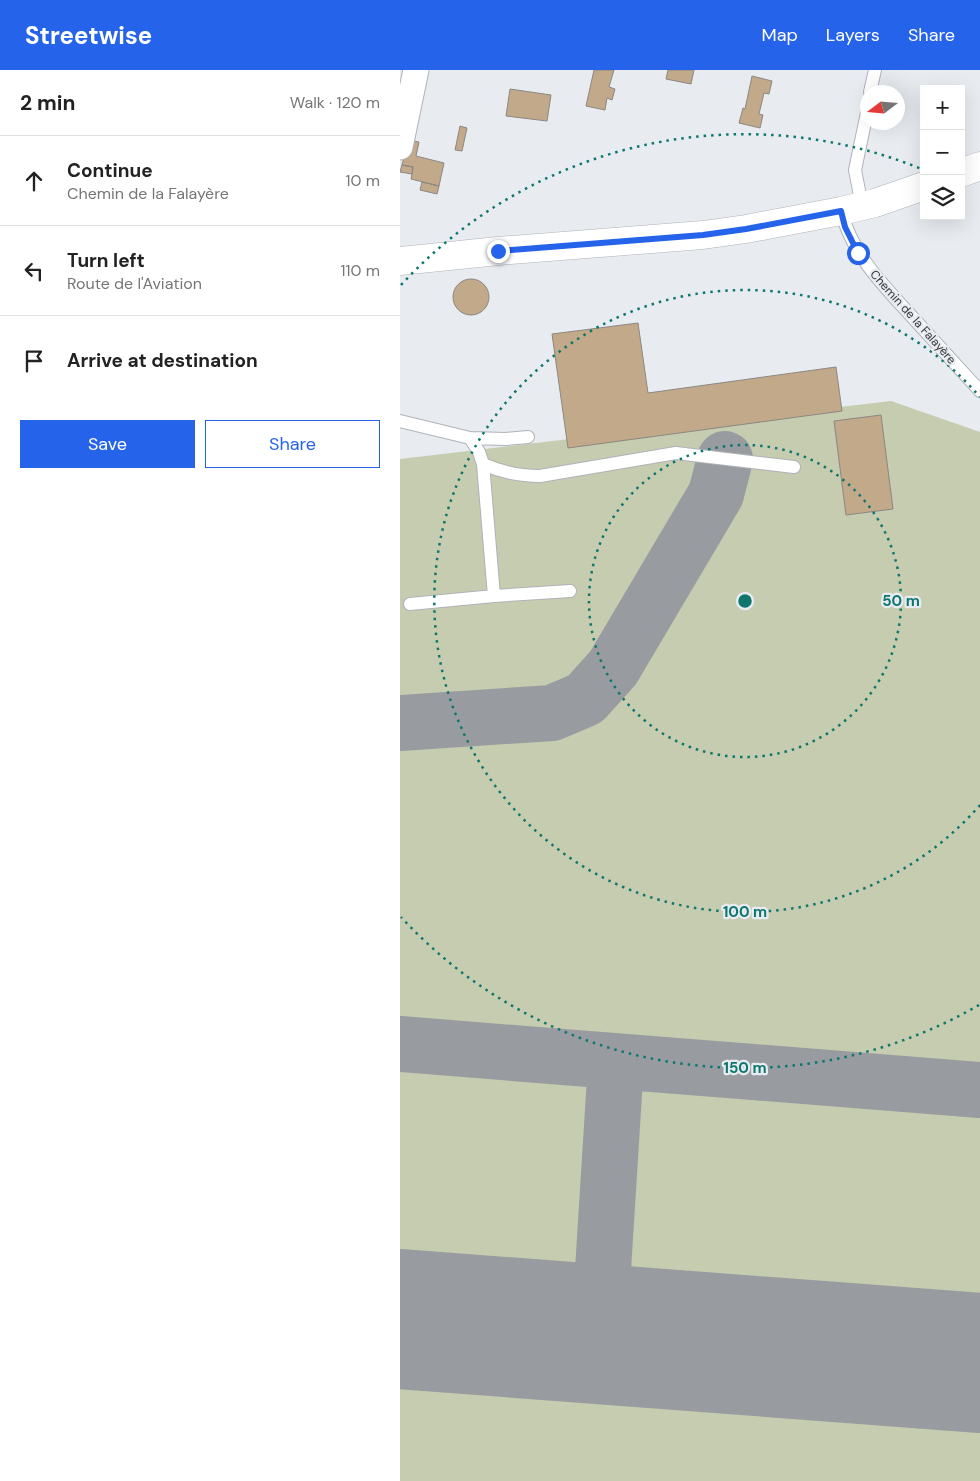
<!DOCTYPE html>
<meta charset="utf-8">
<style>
body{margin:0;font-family:"DM Sans",sans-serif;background:#f6f6f6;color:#222}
.controls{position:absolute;right:15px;top:15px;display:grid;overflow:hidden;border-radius:0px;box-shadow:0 5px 20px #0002}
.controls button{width:45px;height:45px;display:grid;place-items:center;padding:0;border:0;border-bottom:1px solid #e0e0e0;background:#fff;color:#222;font:25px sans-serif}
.compass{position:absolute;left:460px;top:15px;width:45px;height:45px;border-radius:50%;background:#fff;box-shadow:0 5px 20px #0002;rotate:254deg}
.stop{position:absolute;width:15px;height:15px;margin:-11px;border:4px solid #2563eb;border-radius:50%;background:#fff}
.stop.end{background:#2563eb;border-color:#fff;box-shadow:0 1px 5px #0008}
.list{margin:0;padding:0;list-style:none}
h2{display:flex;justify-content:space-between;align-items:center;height:65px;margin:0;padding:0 20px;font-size:21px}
h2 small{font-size:16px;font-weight:400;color:#767676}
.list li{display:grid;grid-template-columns:32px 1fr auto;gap:15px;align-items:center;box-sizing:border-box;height:90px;padding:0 20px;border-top:1px solid #e0e0e0}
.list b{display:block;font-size:19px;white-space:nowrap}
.list p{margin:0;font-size:16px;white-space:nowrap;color:#767676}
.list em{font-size:16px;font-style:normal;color:#767676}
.actions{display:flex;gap:10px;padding:15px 20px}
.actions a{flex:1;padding:11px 0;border:1px solid #2563eb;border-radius:0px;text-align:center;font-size:18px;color:#2563eb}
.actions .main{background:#2563eb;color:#fff}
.icon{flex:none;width:28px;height:28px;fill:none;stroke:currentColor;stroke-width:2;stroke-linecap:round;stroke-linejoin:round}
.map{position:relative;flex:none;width:580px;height:1411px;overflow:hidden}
header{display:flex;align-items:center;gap:30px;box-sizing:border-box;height:70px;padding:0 25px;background:#2563eb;color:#fff}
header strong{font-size:24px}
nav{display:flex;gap:28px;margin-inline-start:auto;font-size:18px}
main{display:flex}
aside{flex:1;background:#fff}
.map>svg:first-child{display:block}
</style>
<header>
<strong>Streetwise</strong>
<nav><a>Map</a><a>Layers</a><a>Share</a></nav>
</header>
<main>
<aside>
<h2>2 min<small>Walk · 120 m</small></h2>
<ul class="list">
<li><svg class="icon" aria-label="ahead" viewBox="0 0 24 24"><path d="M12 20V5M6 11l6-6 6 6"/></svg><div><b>Continue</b><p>Chemin de la Falayère</p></div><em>10 m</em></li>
<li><svg class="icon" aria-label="left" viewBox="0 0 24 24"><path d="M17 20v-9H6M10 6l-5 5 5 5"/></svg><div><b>Turn left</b><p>Route de l'Aviation</p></div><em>110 m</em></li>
<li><svg class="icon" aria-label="arrive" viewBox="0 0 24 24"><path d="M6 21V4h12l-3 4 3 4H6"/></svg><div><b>Arrive at destination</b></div></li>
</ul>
<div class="actions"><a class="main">Save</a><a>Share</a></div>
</aside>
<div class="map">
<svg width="580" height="1411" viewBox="0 0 580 1411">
<rect width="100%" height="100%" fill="#e8ecf1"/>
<path fill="#c6ccaf" d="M491 331 580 362V1411H0V389Z"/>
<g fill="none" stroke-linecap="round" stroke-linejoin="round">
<path stroke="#989ca0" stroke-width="56" d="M0 653 152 643 185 629 213 598 316 424 325 389
M0 974 580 1020
M199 1264 216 992"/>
<path stroke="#989ca0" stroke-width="140" d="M0 1249 580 1293"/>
</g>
<path fill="#c2a989" stroke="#8b8783" d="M194 0H214L209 17 215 19 212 30 207 28 205 40 186 36Z
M268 0H294L291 14 266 9Z
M352 6 372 11 369 24 364 23 359 44 363 45 360 58 339 53 343 38 345 39Z
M110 19 151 25 147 51 106 46Z
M60 56 67 58 62 81 55 80Z
M8 70 19 72 16 86 44 93 39 116 11 109 13 97 2 95Z
M2 95 13 97 12 104 0 102Z
M22 112 39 116 37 124 20 120Z
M53 227a18 18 0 1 1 36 0a18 18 0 1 1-36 0Z
M238 253 248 323 436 297 442 341 168 378 152 264Z
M481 345 493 439 446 445 434 351Z"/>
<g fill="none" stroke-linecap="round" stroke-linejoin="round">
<g stroke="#afb2b8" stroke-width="14">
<path id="service" d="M470 22 475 0
M462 136 455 100 468 38
M441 141C453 186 484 216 515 250 537 274 558 297 580 321
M0 351 70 368 106 369 128 367
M70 368 79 382 83 394C101 402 119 406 140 406L276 383 394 397
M83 394 94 526
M10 534 94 526 170 521"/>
</g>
<g stroke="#afb2b8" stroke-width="27">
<path id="minor" d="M0 77 16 0"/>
</g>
<g stroke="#afb2b8" stroke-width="29">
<path id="tertiary" d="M561 103 580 96
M0 191 98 181 303 165 346 159 441 141 475 133 524 116"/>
</g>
<use href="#service" stroke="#fff" stroke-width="12"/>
<use href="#minor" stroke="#fff" stroke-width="25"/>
<use href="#tertiary" stroke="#fff" stroke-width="28"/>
</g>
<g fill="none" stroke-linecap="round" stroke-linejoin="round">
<path stroke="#2563eb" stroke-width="6" d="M98 181 303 165 346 159 441 141 445 157 458 183"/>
</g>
<g fill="none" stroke="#0f766e" stroke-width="2.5" stroke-dasharray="2.5 5">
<circle cx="345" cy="531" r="156"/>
<path d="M580 735A311 311 0 1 1 580 327"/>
<path d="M579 935A467 467 0 0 1 1 847M1 215A467 467 0 0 1 524 100"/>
</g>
<g text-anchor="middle" stroke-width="4.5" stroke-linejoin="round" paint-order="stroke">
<g font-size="12" fill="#37393b" stroke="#e8ecf1">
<text transform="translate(513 247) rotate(48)" y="4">Chemin de la Falayère</text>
</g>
</g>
<circle cx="345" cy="531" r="8" fill="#0f766e" stroke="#e8ecf1" stroke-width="2.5"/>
<g font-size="15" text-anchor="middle" font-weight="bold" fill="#0f766e" stroke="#e8ecf1" stroke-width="4.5" stroke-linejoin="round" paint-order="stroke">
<text x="501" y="536">50 m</text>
<text x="345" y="847">100 m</text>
<text x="345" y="1003">150 m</text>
</g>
</svg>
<div class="controls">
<button>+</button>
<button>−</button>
<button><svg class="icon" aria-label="layers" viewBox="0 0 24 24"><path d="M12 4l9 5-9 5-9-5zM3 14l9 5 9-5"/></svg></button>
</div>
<svg class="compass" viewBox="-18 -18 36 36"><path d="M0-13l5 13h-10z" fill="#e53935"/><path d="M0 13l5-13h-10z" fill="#767676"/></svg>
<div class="stop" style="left:458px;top:183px"></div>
<div class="stop end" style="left:98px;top:181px"></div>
</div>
</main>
